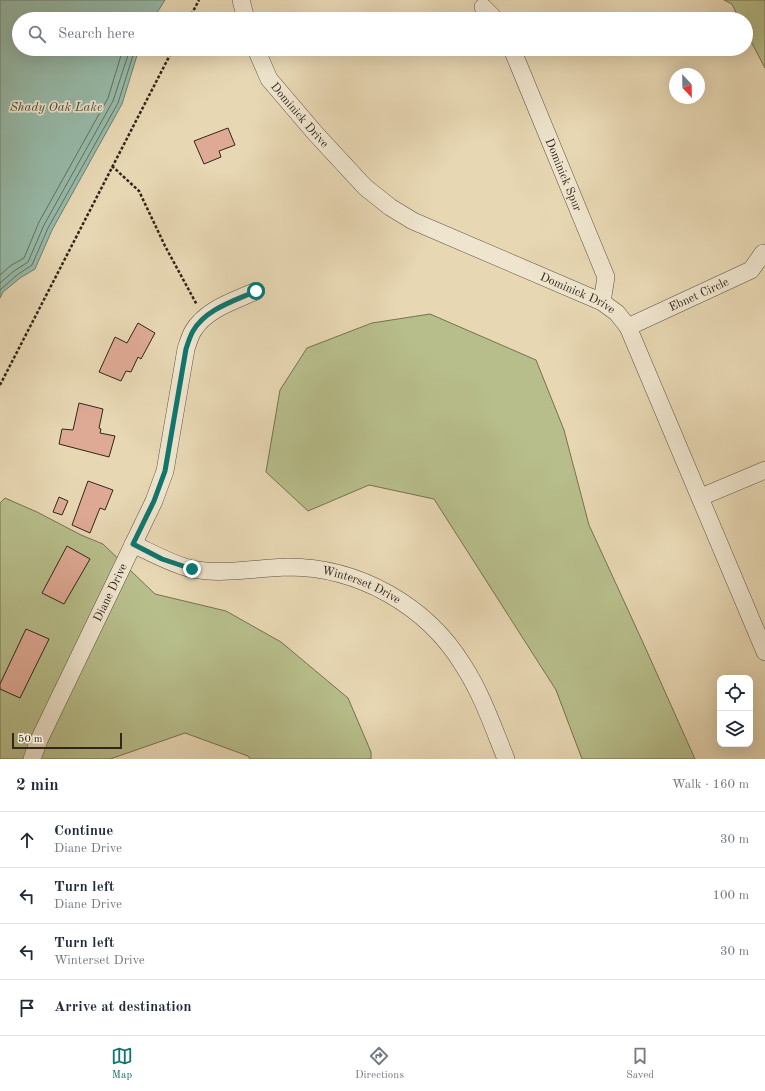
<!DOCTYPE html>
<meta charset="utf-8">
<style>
body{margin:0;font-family:"Old Standard TT",serif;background:#f6f6f7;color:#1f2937}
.controls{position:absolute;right:12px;bottom:12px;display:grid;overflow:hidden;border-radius:8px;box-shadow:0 4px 16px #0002}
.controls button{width:36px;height:36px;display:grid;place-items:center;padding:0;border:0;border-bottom:1px solid #e0e1e3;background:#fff;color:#1f2937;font:20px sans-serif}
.compass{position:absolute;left:669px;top:68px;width:36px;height:36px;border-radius:50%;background:#fff;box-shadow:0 4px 16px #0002;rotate:158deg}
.scale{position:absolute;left:12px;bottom:10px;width:110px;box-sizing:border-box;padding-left:4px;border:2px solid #31261a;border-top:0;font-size:11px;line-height:14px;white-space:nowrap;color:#31261a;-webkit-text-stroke:3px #efe5ce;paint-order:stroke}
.stop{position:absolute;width:12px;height:12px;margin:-9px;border:3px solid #0f766e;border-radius:50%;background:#fff}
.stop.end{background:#0f766e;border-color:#fff;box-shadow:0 1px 4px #0008}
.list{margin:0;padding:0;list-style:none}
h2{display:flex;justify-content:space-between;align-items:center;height:52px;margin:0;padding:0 16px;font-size:17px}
h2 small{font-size:13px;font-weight:400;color:#747a83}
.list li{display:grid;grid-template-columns:26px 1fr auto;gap:12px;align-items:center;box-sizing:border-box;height:56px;padding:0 16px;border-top:1px solid #e0e1e3}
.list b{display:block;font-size:15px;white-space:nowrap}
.list p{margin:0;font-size:13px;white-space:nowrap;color:#747a83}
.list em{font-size:13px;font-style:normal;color:#747a83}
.icon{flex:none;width:22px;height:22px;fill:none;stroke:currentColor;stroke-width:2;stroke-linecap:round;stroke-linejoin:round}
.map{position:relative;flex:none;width:765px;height:759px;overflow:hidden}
.search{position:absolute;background:#fff;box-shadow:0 4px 16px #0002;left:12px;right:12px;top:12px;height:44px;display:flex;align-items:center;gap:10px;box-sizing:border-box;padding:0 14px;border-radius:22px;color:#747a83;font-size:15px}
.sheet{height:276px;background:#fff}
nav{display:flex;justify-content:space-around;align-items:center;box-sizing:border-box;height:56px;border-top:1px solid #e0e1e3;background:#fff;font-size:11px;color:#747a83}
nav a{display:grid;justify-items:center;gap:2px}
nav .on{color:#0f766e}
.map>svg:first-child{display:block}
</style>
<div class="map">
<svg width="765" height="759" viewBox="0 0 765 759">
<rect width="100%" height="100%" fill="#e7d7b3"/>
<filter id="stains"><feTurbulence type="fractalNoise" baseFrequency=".005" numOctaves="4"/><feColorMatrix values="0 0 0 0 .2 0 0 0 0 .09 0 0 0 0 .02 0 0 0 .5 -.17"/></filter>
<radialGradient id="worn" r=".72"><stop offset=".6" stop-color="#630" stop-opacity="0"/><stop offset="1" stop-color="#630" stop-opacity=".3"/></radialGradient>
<path fill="#b7be8b" stroke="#747252" d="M724 0H765V68L746 32V19H739L732 4Z
M430 314 536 360 564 430 589 525 645 647 695 759H582L556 690 434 499 369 485 308 511 266 472 280 390 307 348 372 323Z
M5 498 37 512 81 535 103 544 155 594 226 611 281 642 348 698 371 752V759H250L248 756 185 733 110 759H0V503Z"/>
<path fill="#97baa9" stroke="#6e7f70" d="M0 0H165L153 19H19V49H139L122 104 52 230 35 269 20 278 3 292 0 298Z"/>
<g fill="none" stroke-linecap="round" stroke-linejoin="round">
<path stroke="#647062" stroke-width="1" d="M0 275 10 266 24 258 39 222 108 98 123 49
M0 283 14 271 28 262 44 225 113 101 130 49
M0 290 17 275 32 265 48 228 118 103 135 49"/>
</g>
<path fill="#dfaa95" stroke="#31261a" d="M228 128 235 145 219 151 221 157 204 164 194 141Z
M138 323 155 333 141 359 138 357 131 372 126 371 121 381 99 372 115 337 127 343Z
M79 403 103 409 99 428 101 429 100 433 115 436 109 457 59 444 62 429 73 430Z
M88 481 113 490 105 510 100 508 90 533 72 525Z
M59 497 68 501 62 515 53 512Z
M67 546 90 559 64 604 42 593Z
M26 629 49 639 20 698 0 689V684Z"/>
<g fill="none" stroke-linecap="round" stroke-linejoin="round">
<g stroke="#5e5240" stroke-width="18">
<g id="minor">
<path d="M241 0 246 19"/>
<path d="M483 7 495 19"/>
<path id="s1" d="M256 49 269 79 315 133 365 187 390 207 413 221 602 302 617 313 628 327 765 652"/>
<path id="s2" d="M512 49 606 277 602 302"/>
<path id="s3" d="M628 327 751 270 763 253"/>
<path d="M701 497 765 470"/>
<path id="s4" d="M133 544C152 553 171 564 192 569 223 575 256 568 288 567 359 567 427 606 463 665 482 694 493 727 506 759"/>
<path id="s5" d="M32 759 39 740 154 501 165 471 186 349C188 343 190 336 193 331 206 309 234 301 256 291"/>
</g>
</g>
<path stroke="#31261a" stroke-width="2.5" stroke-dasharray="3 2" stroke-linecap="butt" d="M189 19 199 0
M112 166 139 191 165 246 197 305
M0 385 173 49"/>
<use href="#minor" stroke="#efe5ce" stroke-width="17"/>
</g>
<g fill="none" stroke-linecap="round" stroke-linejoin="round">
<path stroke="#0f766e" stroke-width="5" d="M192 569 162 559 133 544 154 501 165 471 186 349C188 343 190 336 193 331 206 309 234 301 256 291"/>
</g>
<g text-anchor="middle" stroke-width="3.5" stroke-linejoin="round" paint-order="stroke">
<g font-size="12" fill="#31261a" stroke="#efe5ce">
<text dy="4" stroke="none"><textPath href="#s1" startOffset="80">Dominick Drive</textPath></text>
<text dy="4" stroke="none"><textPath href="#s2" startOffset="136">Dominick Spur</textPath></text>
<text dy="4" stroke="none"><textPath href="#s1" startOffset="416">Dominick Drive</textPath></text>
<text dy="4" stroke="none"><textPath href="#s3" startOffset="78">Ebnet Circle</textPath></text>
<text dy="4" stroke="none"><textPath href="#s4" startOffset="237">Winterset Drive</textPath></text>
<text dy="4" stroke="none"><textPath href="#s5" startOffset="184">Diane Drive</textPath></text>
</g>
<g font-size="13" font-style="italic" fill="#4a4b3e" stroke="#efe5ce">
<text x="56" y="111">Shady Oak Lake</text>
</g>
</g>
<rect width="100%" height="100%" filter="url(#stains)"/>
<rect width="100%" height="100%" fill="url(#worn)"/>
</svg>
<div class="controls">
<button><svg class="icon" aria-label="locate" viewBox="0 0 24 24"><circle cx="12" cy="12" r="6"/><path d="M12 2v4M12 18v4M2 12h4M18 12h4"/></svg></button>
<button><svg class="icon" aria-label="layers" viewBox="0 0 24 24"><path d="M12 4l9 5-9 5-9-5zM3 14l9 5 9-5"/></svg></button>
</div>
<svg class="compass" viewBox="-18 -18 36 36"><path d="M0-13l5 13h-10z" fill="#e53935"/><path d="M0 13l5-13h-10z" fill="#747a83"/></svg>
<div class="scale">50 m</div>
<div class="stop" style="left:256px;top:291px"></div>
<div class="stop end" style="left:192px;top:569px"></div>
<div class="search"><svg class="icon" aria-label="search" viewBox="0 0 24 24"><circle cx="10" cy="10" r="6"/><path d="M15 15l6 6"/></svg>Search here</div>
</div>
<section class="sheet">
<h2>2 min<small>Walk · 160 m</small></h2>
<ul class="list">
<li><svg class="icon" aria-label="ahead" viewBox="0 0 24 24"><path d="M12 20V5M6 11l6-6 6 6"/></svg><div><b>Continue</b><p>Diane Drive</p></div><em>30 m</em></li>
<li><svg class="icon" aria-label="left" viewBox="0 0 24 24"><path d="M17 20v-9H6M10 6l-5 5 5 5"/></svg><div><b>Turn left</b><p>Diane Drive</p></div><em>100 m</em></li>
<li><svg class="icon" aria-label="left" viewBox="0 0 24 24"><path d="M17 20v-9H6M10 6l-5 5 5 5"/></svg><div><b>Turn left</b><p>Winterset Drive</p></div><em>30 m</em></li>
<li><svg class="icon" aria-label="arrive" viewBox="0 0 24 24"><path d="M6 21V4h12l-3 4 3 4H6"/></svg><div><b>Arrive at destination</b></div></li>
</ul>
</section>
<nav>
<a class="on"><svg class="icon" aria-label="map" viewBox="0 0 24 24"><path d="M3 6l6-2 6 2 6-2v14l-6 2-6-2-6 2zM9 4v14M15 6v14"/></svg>Map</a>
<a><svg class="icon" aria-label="directions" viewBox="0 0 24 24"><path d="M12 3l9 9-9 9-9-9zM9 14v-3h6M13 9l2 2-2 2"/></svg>Directions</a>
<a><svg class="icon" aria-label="saved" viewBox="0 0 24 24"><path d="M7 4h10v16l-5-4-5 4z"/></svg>Saved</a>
</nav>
